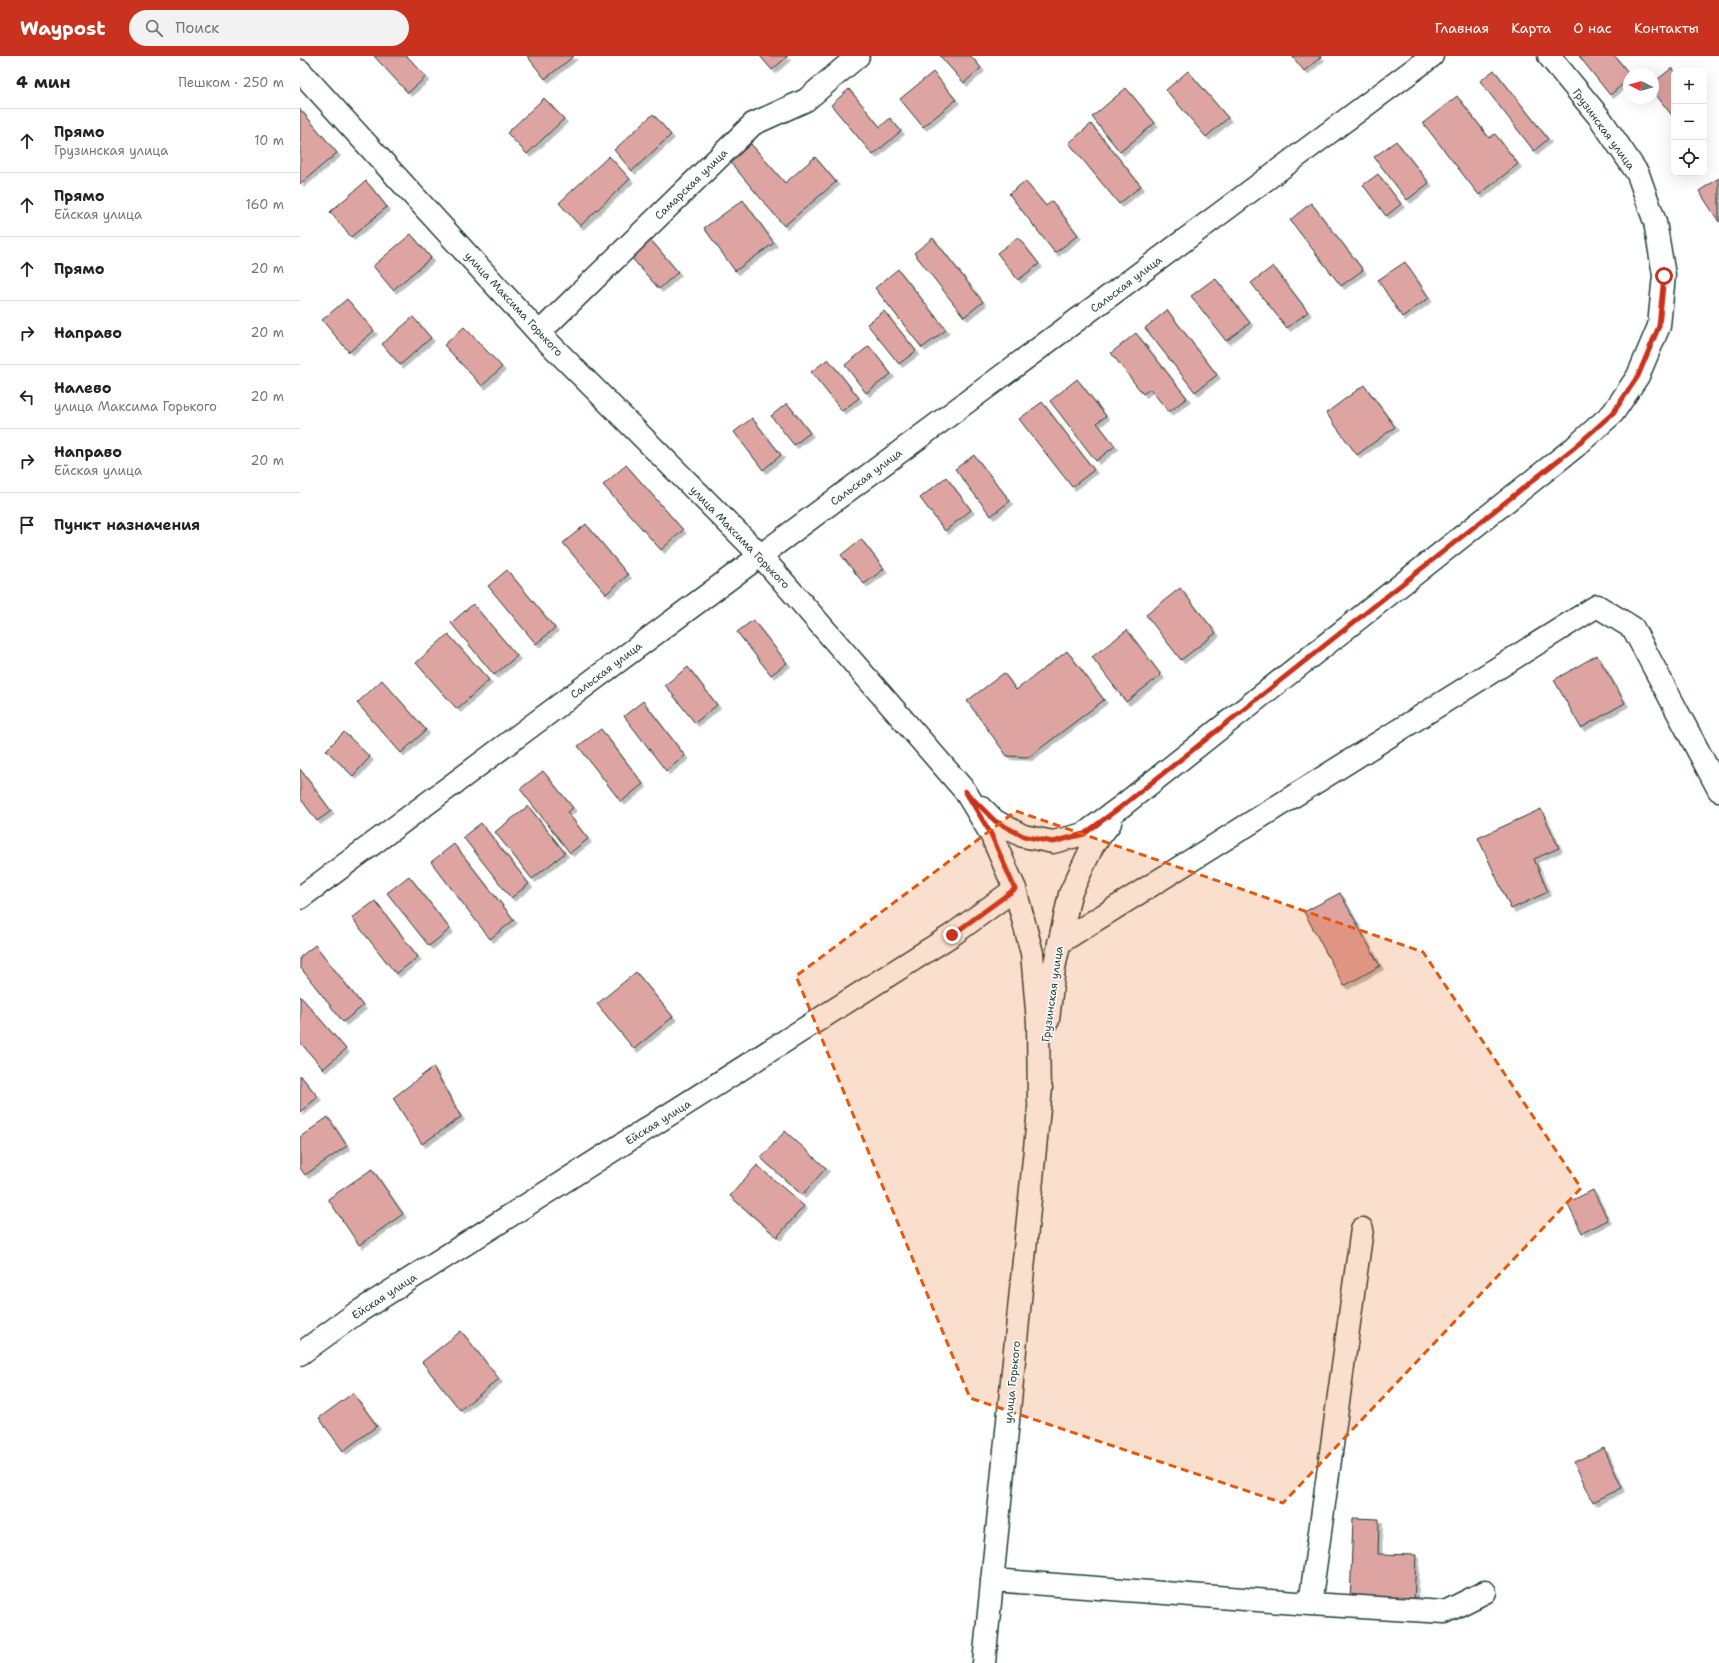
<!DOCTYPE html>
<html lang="ru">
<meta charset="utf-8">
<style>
body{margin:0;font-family:"Shantell Sans",sans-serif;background:#f2f2f2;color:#222}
.controls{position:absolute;right:12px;top:12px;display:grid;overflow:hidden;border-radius:8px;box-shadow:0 4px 16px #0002}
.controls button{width:36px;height:36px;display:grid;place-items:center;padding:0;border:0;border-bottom:1px solid #e0e0e0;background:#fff;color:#222;font:20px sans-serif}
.compass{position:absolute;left:1323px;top:12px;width:36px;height:36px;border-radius:50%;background:#fff;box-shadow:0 4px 16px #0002;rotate:276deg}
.stop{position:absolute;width:12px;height:12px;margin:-9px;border:3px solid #c8321e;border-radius:50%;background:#fff}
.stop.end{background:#c8321e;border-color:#fff;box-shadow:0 1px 4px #0008}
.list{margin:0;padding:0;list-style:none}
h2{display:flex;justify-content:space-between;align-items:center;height:52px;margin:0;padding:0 16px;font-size:17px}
h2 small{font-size:13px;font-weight:400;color:#767676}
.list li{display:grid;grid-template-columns:26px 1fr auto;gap:12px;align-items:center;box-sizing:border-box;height:64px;padding:0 16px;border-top:1px solid #e0e0e0}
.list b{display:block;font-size:15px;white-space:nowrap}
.list p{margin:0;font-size:13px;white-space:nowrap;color:#767676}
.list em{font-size:13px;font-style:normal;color:#767676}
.icon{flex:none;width:22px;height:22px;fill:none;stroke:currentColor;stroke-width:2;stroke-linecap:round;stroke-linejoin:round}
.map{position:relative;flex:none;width:1419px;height:1607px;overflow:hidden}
header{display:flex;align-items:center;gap:24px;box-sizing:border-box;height:56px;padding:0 20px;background:#c8321e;color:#fff}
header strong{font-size:19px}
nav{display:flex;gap:22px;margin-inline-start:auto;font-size:14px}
.search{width:280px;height:36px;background:#f2f2f2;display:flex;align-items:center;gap:10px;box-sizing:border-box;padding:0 14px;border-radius:22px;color:#767676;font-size:15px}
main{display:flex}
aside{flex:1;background:#fff}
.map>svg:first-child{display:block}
</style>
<header>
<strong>Waypost</strong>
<div class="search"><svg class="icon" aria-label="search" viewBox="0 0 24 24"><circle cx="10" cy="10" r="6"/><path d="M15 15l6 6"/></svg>Поиск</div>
<nav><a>Главная</a><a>Карта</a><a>О нас</a><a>Контакты</a></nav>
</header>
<main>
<aside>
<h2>4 мин<small>Пешком · 250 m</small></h2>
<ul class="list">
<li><svg class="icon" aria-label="ahead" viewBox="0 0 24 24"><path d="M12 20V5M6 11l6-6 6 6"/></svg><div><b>Прямо</b><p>Грузинская улица</p></div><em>10 m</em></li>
<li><svg class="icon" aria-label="ahead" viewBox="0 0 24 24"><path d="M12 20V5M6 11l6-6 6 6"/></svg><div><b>Прямо</b><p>Ейская улица</p></div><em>160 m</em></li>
<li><svg class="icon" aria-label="ahead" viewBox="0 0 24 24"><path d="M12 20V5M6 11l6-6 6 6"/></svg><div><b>Прямо</b></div><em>20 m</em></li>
<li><svg class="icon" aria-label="right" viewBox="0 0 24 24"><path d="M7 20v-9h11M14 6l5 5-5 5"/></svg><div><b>Направо</b></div><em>20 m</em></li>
<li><svg class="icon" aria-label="left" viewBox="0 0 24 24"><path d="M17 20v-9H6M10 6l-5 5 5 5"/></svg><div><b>Налево</b><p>улица Максима Горького</p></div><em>20 m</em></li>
<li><svg class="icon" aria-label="right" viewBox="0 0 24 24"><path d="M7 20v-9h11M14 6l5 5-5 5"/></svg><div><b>Направо</b><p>Ейская улица</p></div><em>20 m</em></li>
<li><svg class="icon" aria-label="arrive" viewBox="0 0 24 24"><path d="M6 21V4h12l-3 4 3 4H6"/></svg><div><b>Пункт назначения</b></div></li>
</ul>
</aside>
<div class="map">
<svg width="1419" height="1607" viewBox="0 0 1419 1607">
<defs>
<filter id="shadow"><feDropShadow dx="3.5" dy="3.5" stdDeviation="0" flood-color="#0004"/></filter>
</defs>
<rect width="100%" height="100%" fill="#fff"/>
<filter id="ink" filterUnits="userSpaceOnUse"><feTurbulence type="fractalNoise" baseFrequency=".025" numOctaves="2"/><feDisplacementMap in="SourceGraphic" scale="8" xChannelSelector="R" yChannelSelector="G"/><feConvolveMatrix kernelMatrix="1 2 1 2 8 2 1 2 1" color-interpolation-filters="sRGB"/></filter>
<g filter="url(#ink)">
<path fill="#dea4a1" stroke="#1f3d34" filter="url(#shadow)" d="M74 0H107L126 21 108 37Z
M227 0H274L245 23Z
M460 0H488L472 14Z
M640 0H671L681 12 664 27Z
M992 0H1021V1L1004 15Z
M1279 0H1315L1329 18V23L1310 39Z
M1372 12 1375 15 1374 62 1353 35V27Z
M1194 14 1248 83 1234 95 1180 25Z
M888 15 928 62 906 81 866 34Z
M633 16 656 44 623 71 600 43Z
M826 32 855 67 820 96 792 61Z
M549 33 580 71 590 62 601 75 573 99 531 49Z
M1157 40 1189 82 1195 78 1218 108 1179 139 1123 67Z
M244 42 264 63 227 98 207 77Z
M0 53 37 97 0 128Z
M353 58 371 79 332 115 314 94Z
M791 68 841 130 819 148 769 87Z
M1096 85 1129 127 1107 144 1074 101Z
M451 88 485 127 515 101 536 126 484 170 430 106Z
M309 100 330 123 280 170 259 147Z
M1078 118 1101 148 1086 160 1063 129Z
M1419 122V166L1399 135Z
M66 125 87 151 51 181 30 156Z
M725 125 746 150 752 145 778 179 755 197 709 138Z
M443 144 474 187 435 215 404 172Z
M1011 147 1063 214 1041 230 990 164Z
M111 178 131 202 93 234 73 210Z
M718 181 739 208 718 224 697 197Z
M633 182 683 246 664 261 614 197Z
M350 183 378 216 359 233 330 200Z
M1105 206 1129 242 1102 261 1078 224Z
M973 210 1008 256 987 272 951 227Z
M598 213 646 274 622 292 575 232Z
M915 222 950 267 926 285 891 240Z
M47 243 74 275 49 296 22 264Z
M867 254 917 319 895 336 845 272Z
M584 255 616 295 599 308 567 268Z
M113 261 131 282 100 309 82 288Z
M164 271 202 311 182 330 144 289Z
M836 277 887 342 869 356 850 333 843 338 811 297Z
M569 290 591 318 566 337 545 309Z
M528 303 559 342 542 355 511 316Z
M777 323 806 360 797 367 815 390 796 405 750 345Z
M1064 329 1095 371 1057 399 1026 357Z
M742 346 794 414 772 431 719 363Z
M487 347 510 377 494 389 471 360Z
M452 362 481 399 463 414 434 376Z
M674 399 710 445 691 460 655 413Z
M326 409 383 474 361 494 303 429Z
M646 421 671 454 645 475 620 442Z
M286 468 328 519 306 538 263 487Z
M561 483 584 513 564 528 541 499Z
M207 514 255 572 236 588 188 530Z
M880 532 916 577 881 604 846 559Z
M173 548 217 600 194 619 151 567Z
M453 564 487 607 471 619 437 576Z
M827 574 861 619 826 646 792 601Z
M148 578 189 624 157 653 116 607Z
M767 595 804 644 729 701 707 700 667 645 704 617 716 634Z
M1297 599 1325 647 1281 672 1254 624Z
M388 611 417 649 395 667 365 629Z
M82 624 126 674 101 697 57 647Z
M343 645 385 700 366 715 324 660Z
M301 673 343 728 321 746 278 690Z
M44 676 70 701 53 720 26 694Z
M0 713 31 755 17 765 0 742Z
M243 715 273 752 267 756 288 783 270 797 220 733Z
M228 750 265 797 232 823 195 776Z
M1241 753 1259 792 1234 803 1248 836 1211 853 1178 782Z
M181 767 229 828 211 842 163 781Z
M154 788 214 864 190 883 131 806Z
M109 820 150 873 129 890 87 837Z
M1040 837 1080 910 1044 930 1004 856Z
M75 845 118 901 96 918 52 862Z
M15 889 63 950 43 966 0 911V901Z
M336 916 373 961 334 993 297 948Z
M0 940 46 993 23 1013 0 986Z
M133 1011 161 1061 122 1088 93 1042Z
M0 1019 18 1041 0 1056Z
M28 1061 47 1090 5 1119 0 1112V1081Z
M485 1075 526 1112 502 1139 461 1102Z
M457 1109 504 1150 477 1181 430 1140Z
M72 1113 103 1158 59 1189 28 1143Z
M1293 1134 1308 1164 1282 1177 1267 1147Z
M161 1275 199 1323 160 1354 122 1306Z
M53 1337 77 1370 43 1395 19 1362Z
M1304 1392 1322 1432 1293 1446 1274 1406Z
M1053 1462 1079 1463 1078 1498 1116 1499 1114 1549 1050 1547Z"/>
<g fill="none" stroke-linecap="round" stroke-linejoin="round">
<g stroke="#1f3d34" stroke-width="25">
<path id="minor" d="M239 277 453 68 506 44 558 0
M0 842 1132 0
M759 887 1297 550 1333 572 1419 734
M0 1298 55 1258 652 879 715 833
M692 1524 1010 1548 1145 1556 1185 1536
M1010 1548 1062 1173"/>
</g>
<g stroke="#1f3d34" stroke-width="25">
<path id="secondary" d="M0 15 239 277 460 499 665 735 691 778 715 833 732 897 738 966 739 1046
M681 751 695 765 723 780 753 786 784 778 822 750 1275 391 1313 357 1338 320 1359 270 1364 219 1355 166 1338 118 1300 62 1249 0
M748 964 754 912 770 838 793 789 810 767
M684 1607 741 1032"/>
</g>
<use href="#minor" stroke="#fff" stroke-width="22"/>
<use href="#secondary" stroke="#fff" stroke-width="22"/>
</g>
</g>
<g fill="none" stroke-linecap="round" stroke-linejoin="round" filter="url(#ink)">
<path stroke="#c8321e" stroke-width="5" d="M652 879 715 833 691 778 665 735 695 765 723 780 753 786 784 778 822 750 1275 391 1313 357 1338 320 1359 270 1364 220"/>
</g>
<path fill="#e8590c" fill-opacity="0.2" stroke="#e8590c" stroke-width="3" stroke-dasharray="8 5" stroke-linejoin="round" d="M716 755 1123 896 1281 1132 983 1447 670 1342 496 920Z"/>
<g text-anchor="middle" stroke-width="3" stroke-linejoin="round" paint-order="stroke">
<g font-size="11" fill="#1f3d34" stroke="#fff">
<text transform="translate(1304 73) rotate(54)" y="4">Грузинская улица</text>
<text transform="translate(391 128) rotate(-44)" y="4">Самарская улица</text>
<text transform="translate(826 228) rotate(-37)" y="4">Сальская улица</text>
<text transform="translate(214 248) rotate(47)" y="4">улица Максима Горького</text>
<text transform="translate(566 421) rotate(-37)" y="4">Сальская улица</text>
<text transform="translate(440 481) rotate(46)" y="4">улица Максима Горького</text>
<text transform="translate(306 614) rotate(-37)" y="4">Сальская улица</text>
<text transform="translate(752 938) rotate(-82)" y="4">Грузинская улица</text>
<text transform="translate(358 1066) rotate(-32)" y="4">Ейская улица</text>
<text transform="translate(84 1240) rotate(-33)" y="4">Ейская улица</text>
<text transform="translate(712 1326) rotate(-84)" y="4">улица Горького</text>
</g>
</g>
</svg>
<div class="controls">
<button>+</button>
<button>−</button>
<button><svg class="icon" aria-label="locate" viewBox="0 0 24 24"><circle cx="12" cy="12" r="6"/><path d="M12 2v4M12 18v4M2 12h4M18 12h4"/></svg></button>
</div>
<svg class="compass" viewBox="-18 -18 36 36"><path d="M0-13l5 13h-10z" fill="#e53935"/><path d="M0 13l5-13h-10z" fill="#767676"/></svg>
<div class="stop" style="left:1364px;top:220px"></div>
<div class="stop end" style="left:652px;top:879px"></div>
</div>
</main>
